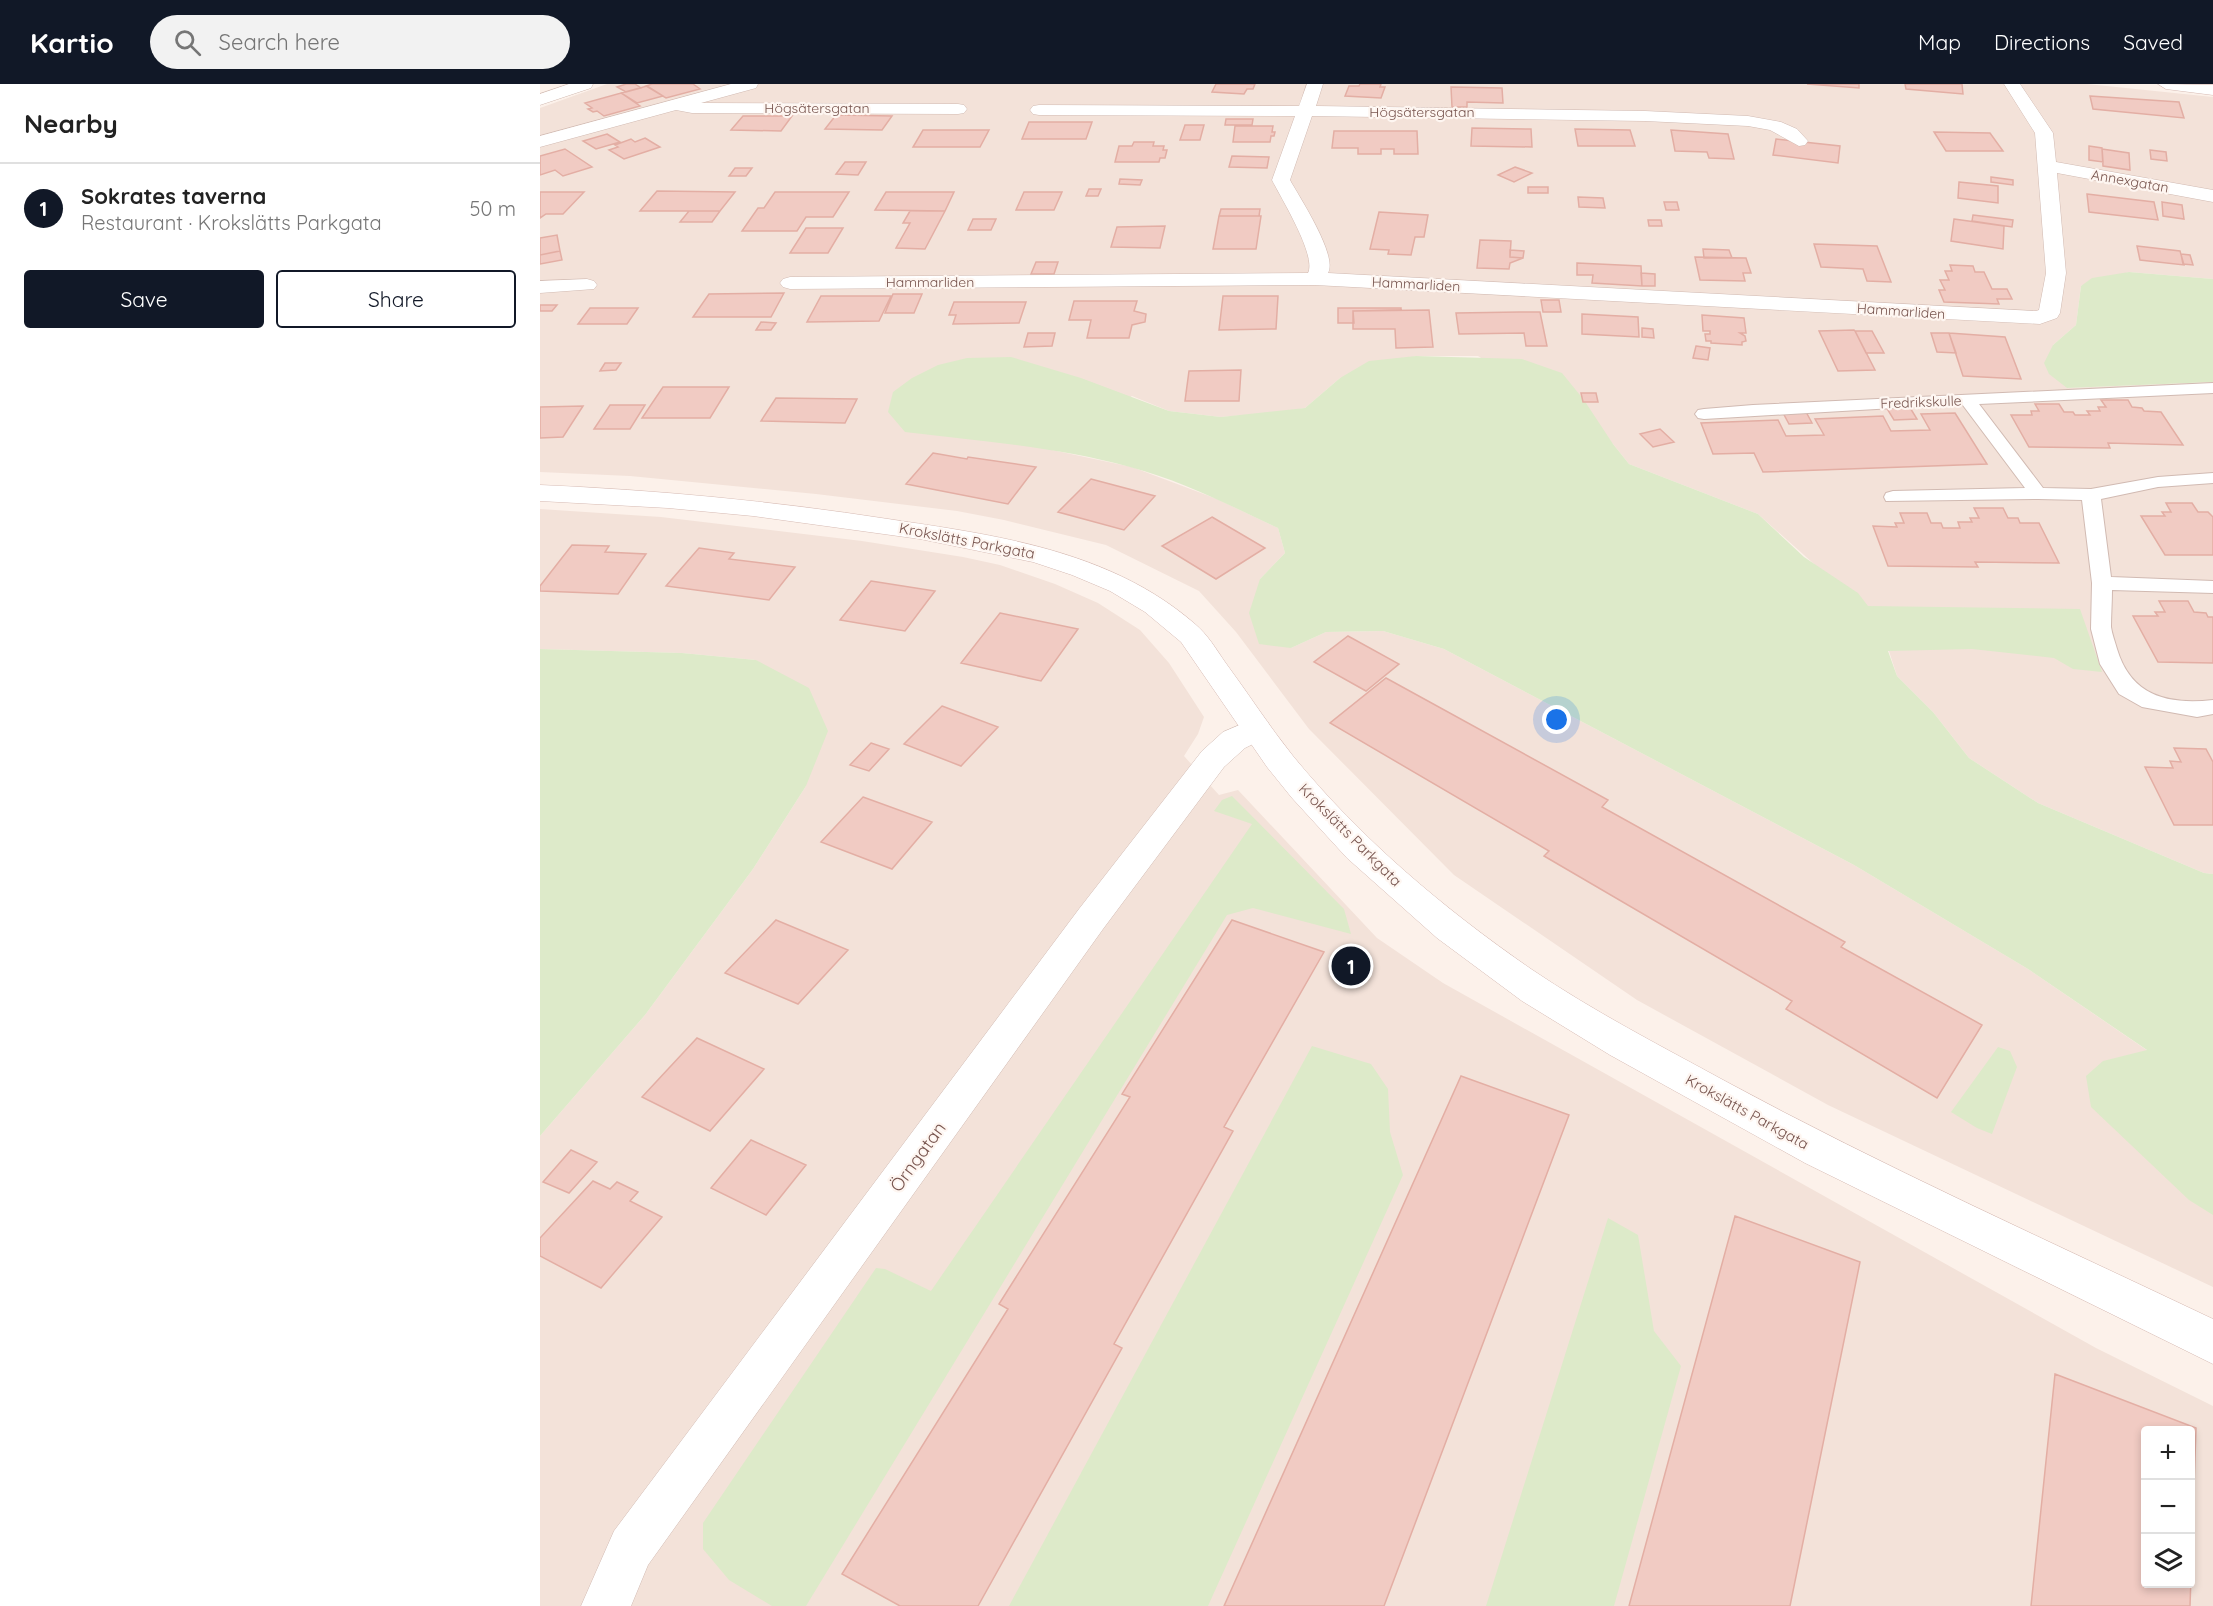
<!DOCTYPE html>
<meta charset="utf-8">
<style>
body{margin:0;font-family:Quicksand,sans-serif;background:#f2f2f2;color:#222}
.controls{position:absolute;right:18px;bottom:18px;display:grid;overflow:hidden;border-radius:6px;box-shadow:0 3px 9px #0003}
.controls button{width:54px;height:54px;display:grid;place-items:center;padding:0;border:0;border-bottom:2px solid #e0e0e0;background:#fff;color:#222;font:30px sans-serif}
.you{position:absolute;left:1017px;top:636px;width:21px;height:21px;margin:-15px;border:4px solid #fff;border-radius:50%;background:#1a73e8;box-shadow:0 0 0 9px #1a73e833}
.badge{display:grid;place-items:center;width:39px;height:39px;border-radius:50%;background:#111827;color:#fff;font-size:20px;font-weight:700}
.pin{position:absolute;translate:-50% -50%;border:3px solid #fff;box-shadow:0 2px 6px #0006}
.list{margin:0;padding:0;list-style:none}
h2{display:flex;justify-content:space-between;align-items:center;height:78px;margin:0;padding:0 24px;font-size:26px}
h2 small{font-size:20px;font-weight:400;color:#767676}
.list li{display:grid;grid-template-columns:39px 1fr auto;gap:18px;align-items:center;box-sizing:border-box;height:90px;padding:0 24px;border-top:2px solid #e0e0e0}
.list b{display:block;font-size:22px;white-space:nowrap}
.list p{margin:0;font-size:20px;white-space:nowrap;color:#767676}
.list em{font-size:20px;font-style:normal;color:#767676}
.actions{display:flex;gap:12px;padding:18px 24px}
.actions a{flex:1;padding:14px 0;border:2px solid #111827;border-radius:6px;text-align:center;font-size:21px;color:#111827}
.actions .main{background:#111827;color:#fff}
.icon{flex:none;width:33px;height:33px;fill:none;stroke:currentColor;stroke-width:2;stroke-linecap:round;stroke-linejoin:round}
.map{position:relative;flex:none;width:1673px;height:1522px;overflow:hidden}
header{display:flex;align-items:center;gap:36px;box-sizing:border-box;height:84px;padding:0 30px;background:#111827;color:#fff}
header strong{font-size:28px}
nav{display:flex;gap:33px;margin-inline-start:auto;font-size:21px}
.search{width:420px;height:54px;background:#f2f2f2;display:flex;align-items:center;gap:15px;box-sizing:border-box;padding:0 21px;border-radius:33px;color:#767676;font-size:22px}
main{display:flex}
aside{flex:1;background:#fff}
.map>svg:first-child{display:block}
</style>
<header>
<strong>Kartio</strong>
<div class="search"><svg class="icon" aria-label="search" viewBox="0 0 24 24"><circle cx="10" cy="10" r="6"/><path d="M15 15l6 6"/></svg>Search here</div>
<nav><a>Map</a><a>Directions</a><a>Saved</a></nav>
</header>
<main>
<aside>
<h2>Nearby<small></small></h2>
<ul class="list">
<li><span class="badge">1</span><div><b>Sokrates taverna</b><p>Restaurant · Krokslätts Parkgata</p></div><em>50 m</em></li>
</ul>
<div class="actions"><a class="main">Save</a><a>Share</a></div>
</aside>
<div class="map">
<svg width="1673" height="1522" viewBox="0 0 1673 1522">
<rect width="100%" height="100%" fill="#fcf1ea"/>
<path fill="#f3e2d9" fill-rule="evenodd" d="M67 0H1547L1673 13V195L1589 188 1541 202 1536 241 1513 261 1527 304 1673 298V790L1664 789 1498 719 1429 674 1393 628 1357 592 1340 539 1218 430 1089 380 1073 360 938 272H876L800 294 765 324 740 328 681 333 629 327 592 312 512 366 592 383 677 415 738 444 745 469 720 495 751 564 786 548 843 547 904 565 1314 781 1488 885 1608 967 1673 978V1203L1288 1021 1097 916 914 791 769 645 696 548 659 507 566 461 464 436 417 427 276 410 90 392 0 388V24Z
M0 425 121 433 322 457 423 473 460 481 515 500 558 519 600 546 629 579 664 633 658 650 644 672 679 711 698 706 837 854 903 899 1556 1264 1673 1322V1522H0V1052L105 931 213 785 266 702 216 576 142 569 0 565ZM1606 1346H1650V1500H1606Z"/>
<path fill="#ddeac9" d="M1589 188 1673 195V298L1527 304 1509 290 1504 279 1513 261 1536 241 1541 202 1552 194Z
M876 272 982 275 1022 289 1044 316 1073 360 1089 380 1218 430 1264 473 1318 509 1328 522 1540 525 1562 588 1533 585 1514 574 1432 565 1348 567 1357 592 1393 628 1429 674 1498 719 1664 789 1673 790V1131L1649 1116 1551 1023 1546 992 1563 977 1607 966 1488 885 1314 781 904 565 843 547 786 548 751 564 719 560 709 529 720 495 745 469 738 444C691 422 640 396 590 383 517 363 440 357 365 348L348 328 353 308 372 294 398 281 427 274 471 273 541 294 629 327 681 333 765 324 800 294 829 277Z
M0 565 142 569 216 576 269 604 288 647 266 702 213 785 105 931 0 1052Z
M692 712 804 825 811 850 713 824 687 831 266 1522H232L189 1496 163 1465V1439L336 1184 345 1185 391 1207 712 740 674 727 682 716Z
M772 962 831 980 848 1005 850 1048 863 1091 668 1522H469Z
M1458 963 1470 967 1477 983 1452 1050 1437 1044 1411 1028Z
M1068 1134 1098 1151 1114 1247 1141 1282 1074 1522H946Z"/>
<path fill="#f1cbc3" stroke="#e3aea4" stroke-width="1.5" fill-rule="evenodd" d="M86 0H95L101 4 86 8 77 3Z
M112 0H153L160 5 126 14 106 2Z
M676 0H715L713 5H707L704 10 672 8Z
M820 0H841L840 3H845L841 14 805 12 809 2H819Z
M1267 0H1319V4Z
M1365 0H1422L1423 10 1366 5Z
M107 2 123 12 97 19 81 9Z
M911 3 962 4 963 19 927 18V23H912Z
M81 9 100 22 64 32 57 27 53 28 48 25 52 24 45 19Z
M1550 12 1639 18 1644 34 1553 25Z
M296 31 352 32 342 46 285 45Z
M203 32H252L241 47 191 46Z
M686 35H713L712 41H685Z
M489 38H552L546 55H482Z
M645 41H664L660 56H640Z
M695 42H733L732 48H735L734 52H731L730 58H693Z
M932 44 991 45 992 63 931 62Z
M1035 45 1090 46 1095 62H1038Z
M383 46H449L440 63H373Z
M1131 46 1188 50 1194 75 1169 74 1167 68 1135 67Z
M794 47H877L878 70H854V65H841V70H818V64H792Z
M1394 48 1450 49 1463 67H1406Z
M67 50 80 58 56 65 43 57Z
M105 54 120 63 84 75 69 66 78 63 75 61 91 55 95 58Z
M1236 55 1300 62 1298 79 1233 71Z
M594 58H614L613 62H624L623 66H627L625 74H620L619 78H575L579 62H592Z
M1549 62 1562 64 1563 78 1549 76Z
M25 65 52 83 23 92 15 86 0 91V72Z
M1562 65 1589 69 1590 86 1563 82Z
M1610 66 1626 68 1627 77 1611 75Z
M692 72 729 73 727 84 689 83Z
M305 78H326L318 91 296 90Z
M975 83 992 89 974 98 958 91Z
M195 84H212L206 92H189Z
M1451 93 1473 96V101L1451 98Z
M580 95 602 96 600 101 579 100Z
M1419 98 1458 102V119L1418 114Z
M988 103H1008V109H988Z
M549 105H561L558 112H546Z
M117 107 195 108 180 127H100Z
M0 108H44L23 130H6L0 134Z
M235 108H309L293 133H266L257 147H202L218 124H224Z
M346 108H414L405 127 335 126Z
M484 108H522L514 126H476Z
M1547 110 1614 118 1618 136 1549 128Z
M1038 113 1063 114 1065 124 1039 123Z
M1124 118H1137L1139 126H1126Z
M1622 118 1642 121 1644 135 1623 132Z
M681 125H720L719 132H679Z
M149 127H180L172 138H140Z
M370 127H405L385 165 356 164 370 139H363Z
M839 128 888 131 884 153H875L871 171 848 170 849 166 830 165Z
M1433 131 1473 136 1472 143 1432 137Z
M679 132H721L716 165H673Z
M433 135H456L451 146H428Z
M1414 135 1464 142 1463 165 1411 157Z
M1108 136H1121L1122 142H1109Z
M625 142 620 164 571 163 577 143Z
M266 144H303L288 169H250Z
M17 151 20 167 0 171V154Z
M940 156 971 157 970 173 983 174 970 179 969 185 937 184Z
M1274 160 1337 162 1351 198 1327 197 1323 185 1281 183Z
M1597 162 1640 167 1644 181 1600 176Z
M1163 165 1189 166 1192 174H1164Z
M970 166 984 167 983 174 970 173Z
M20 167 22 176 0 180V171Z
M1641 170 1650 171 1653 181 1643 180Z
M1155 173 1206 174 1211 189H1203L1205 197 1160 196Z
M496 178H518L514 190H491Z
M1037 179 1101 182 1102 202 1052 199 1053 191H1037Z
M1410 181 1433 182 1435 188H1444L1452 205H1467L1472 215H1457L1459 220 1404 218 1399 206H1405L1400 196H1409L1405 187H1412Z
M1101 189 1115 190V202H1102Z
M244 209 231 233H153L169 210Z
M353 210H382L374 229H345Z
M281 212H351L339 237 267 238Z
M683 212H738L736 245 679 246Z
M1001 216H1019L1021 228H1003Z
M534 217H597L594 227 606 230 605 238 592 241 589 254H547L551 236H529Z
M414 218H486L479 239 413 240 416 231H409Z
M0 221H17L12 227H0Z
M50 224H98L87 240H38Z
M798 224H861V226L813 227 814 239H798Z
M889 226 893 263 856 264 855 245H813V227Z
M980 228H1000L1007 262H986L984 249 919 250 916 229Z
M1042 230 1098 233 1099 253 1042 250Z
M1162 231 1204 234 1206 249H1200L1205 252 1206 257 1202 258V261L1171 259V257H1166L1165 250H1170V247H1163Z
M221 238 236 239 231 246H216Z
M1102 244 1113 245 1114 254 1102 253Z
M1314 246 1315 247 1335 286 1298 287 1279 247Z
M1315 247H1332L1344 269H1326Z
M488 249H515L512 262 484 263Z
M1391 249H1409L1416 269 1397 268Z
M1409 249 1465 253 1481 295 1423 292Z
M1156 262 1170 264 1168 276 1153 274Z
M65 279H81L76 286 60 287Z
M701 286 699 317H645L649 287Z
M123 303H189L170 334H102Z
M1041 309H1056L1058 318H1043Z
M236 314 317 315 305 339 221 337Z
M1561 316H1588L1592 323 1602 324 1604 327 1621 328 1643 361 1568 359 1570 364 1489 363 1471 331H1492L1491 327H1499L1495 320H1519L1524 328H1533L1535 331H1550L1547 327H1560L1558 323H1566Z
M70 321H105L90 345H54Z
M43 322 23 353 0 354V323Z
M1369 322 1377 335 1354 336 1346 323Z
M1265 326 1272 339 1249 340 1242 327Z
M1415 329 1447 380 1223 388 1214 369 1173 370 1161 339 1238 336 1246 352 1284 351 1275 335 1343 332 1351 347 1390 346 1381 330Z
M1120 345 1134 358 1113 363 1100 350Z
M393 369 427 375 428 373 496 383 468 420 366 400Z
M551 395 615 412 584 446 518 428Z
M1626 419H1652L1658 428H1668L1673 433V471H1625L1601 432H1625L1622 428H1631Z
M1434 424H1463L1468 434H1478L1480 439H1499L1519 479 1435 478 1438 483 1348 482 1333 442 1357 443 1355 439H1364L1360 429H1387L1391 439H1401L1403 444H1420L1418 438H1432L1430 434H1439Z
M672 433 725 464 676 495 622 462Z
M32 461 69 462 65 468 106 470 78 510 0 507V502Z
M159 464 194 469 189 475 255 483 229 516 126 502Z
M331 497 395 507 365 547 300 536Z
M1619 517H1648L1654 528 1666 529 1668 533H1673V579L1618 578 1593 532H1618L1615 528H1625Z
M460 529 538 545 501 597 421 579Z
M808 552 859 580 826 607 774 578Z
M846 594 1068 716 1062 723 1305 858 1301 863 1442 941 1397 1014 1246 925 1252 917 1004 772 1009 767 790 639Z
M402 622 458 643 421 682 364 660Z
M331 659 349 665 329 687 310 681Z
M1634 664 1666 665 1673 678V741H1634L1605 683 1633 684 1630 677 1641 678Z
M323 713 392 738 352 785 281 758Z
M236 836 308 866 258 920 185 889Z
M692 836 784 868 684 1043 693 1047 574 1260 582 1264 438 1522H360L302 1490 468 1225 459 1220 590 1013 582 1010Z
M157 954 224 985 170 1047 102 1013Z
M921 992 1029 1031 844 1522H684Z
M211 1056 266 1081 226 1131 171 1104Z
M31 1066 57 1078 29 1109 3 1098Z
M53 1097 70 1105 77 1098 98 1108 90 1117 122 1133 61 1204 0 1172V1154Z
M1195 1132 1320 1178 1250 1522H1089Z
M1515 1290 1656 1344 1650 1522H1491ZM1606 1346H1650V1500H1606Z"/>
<g fill="none" stroke-linecap="round" stroke-linejoin="round">
<g stroke="#d1bab2" stroke-width="2">
<path id="lane" d="M1673 299V309L1439 320 1503 404 1551 405 1618 393 1673 389V399L1618 403 1561 415 1571 493 1673 497V509L1572 506C1572 518 1571 531 1571 543 1572 550 1575 558 1577 565 1591 612 1628 621 1673 616V630L1657 633 1602 623 1579 610 1560 580 1551 545 1552 499 1542 416 1498 415 1346 417 1344 413 1346 409 1353 407 1485 404 1422 320 1164 335 1158 334 1155 330 1158 326 1164 325 1213 321Z"/>
</g>
<g stroke="#d1bab2" stroke-width="1">
<path id="street" d="M29 0H53L51 4 0 21V10Z
M191 0H218L216 4 161 19 418 20 424 21 427 25 424 29 418 30 152 29 136 26 0 63V52Z
M767 0H783L776 22 1105 27 1208 32 1241 38 1257 45 1268 57 1265 61 1259 62 1230 46 1208 42 1105 37 772 32 750 96C760 114 798 172 788 189L1496 227 1499 226 1506 189 1495 49 1464 0H1480L1513 49 1516 78 1673 106V118L1517 89 1526 189 1520 229 1517 234 1500 240 775 201 250 205 243 203 240 199 243 195 250 193 768 189C777 172 741 114 732 96L755 32 499 31 493 30 490 26 493 22 499 21 759 22Z
M47 195 54 197 57 201 54 205 0 209V197Z
M716 634 727 637 731 645 727 653 705 664 684 683 563 845 108 1481 91 1522H41L74 1447 539 825 662 667 683 648Z"/>
</g>
<g stroke="#d6bab3" stroke-width="1">
<path id="secondary" d="M1618 0 1673 1V11L1626 5Z
M0 401C117 406 232 417 348 435 455 451 570 466 655 540 668 551 676 565 685 578 708 609 729 642 753 672 821 755 903 824 991 885 1053 927 1119 961 1185 997 1344 1083 1509 1157 1673 1235V1280L1265 1079 1070 971 982 917 897 854 807 774 752 714 727 683 641 558 605 528 570 507 532 491 493 478 380 455 213 432 128 424 0 417Z"/>
</g>
<use href="#lane" fill="#fff" fill-rule="evenodd"/>
<use href="#street" fill="#fff" fill-rule="evenodd"/>
<use href="#secondary" fill="#fff" fill-rule="evenodd"/>
</g>
<g text-anchor="middle" stroke-width="4.5" stroke-linejoin="round" paint-order="stroke">
<g font-size="14" fill="#77544e" stroke="#fef6f1">
<text x="277" y="29">Högsätersgatan</text>
<text x="882" y="33">Högsätersgatan</text>
<text transform="translate(1590 97) rotate(10)" y="5">Annexgatan</text>
<text x="390" y="203">Hammarliden</text>
<text transform="translate(876 200) rotate(3)" y="5">Hammarliden</text>
<text transform="translate(1361 227) rotate(4)" y="5">Hammarliden</text>
<text transform="translate(1381 318) rotate(-2)" y="5">Fredrikskulle</text>
</g>
<g font-size="15" fill="#77544e" stroke="#fef6f1">
<text transform="translate(427 457) rotate(11)" y="5">Krokslätts Parkgata</text>
<text transform="translate(810 751) rotate(45)" y="5">Krokslätts Parkgata</text>
<text transform="translate(1207 1028) rotate(29)" y="5">Krokslätts Parkgata</text>
</g>
<g font-size="18" fill="#77544e" stroke="#fef6f1">
<text transform="translate(378 1073) rotate(-54)" y="6">Örngatan</text>
</g>
</g>
</svg>
<div class="controls">
<button>+</button>
<button>−</button>
<button><svg class="icon" aria-label="layers" viewBox="0 0 24 24"><path d="M12 4l9 5-9 5-9-5zM3 14l9 5 9-5"/></svg></button>
</div>
<div class="you"></div>
<div class="pin badge" style="left:811px;top:882px">1</div>
</div>
</main>
